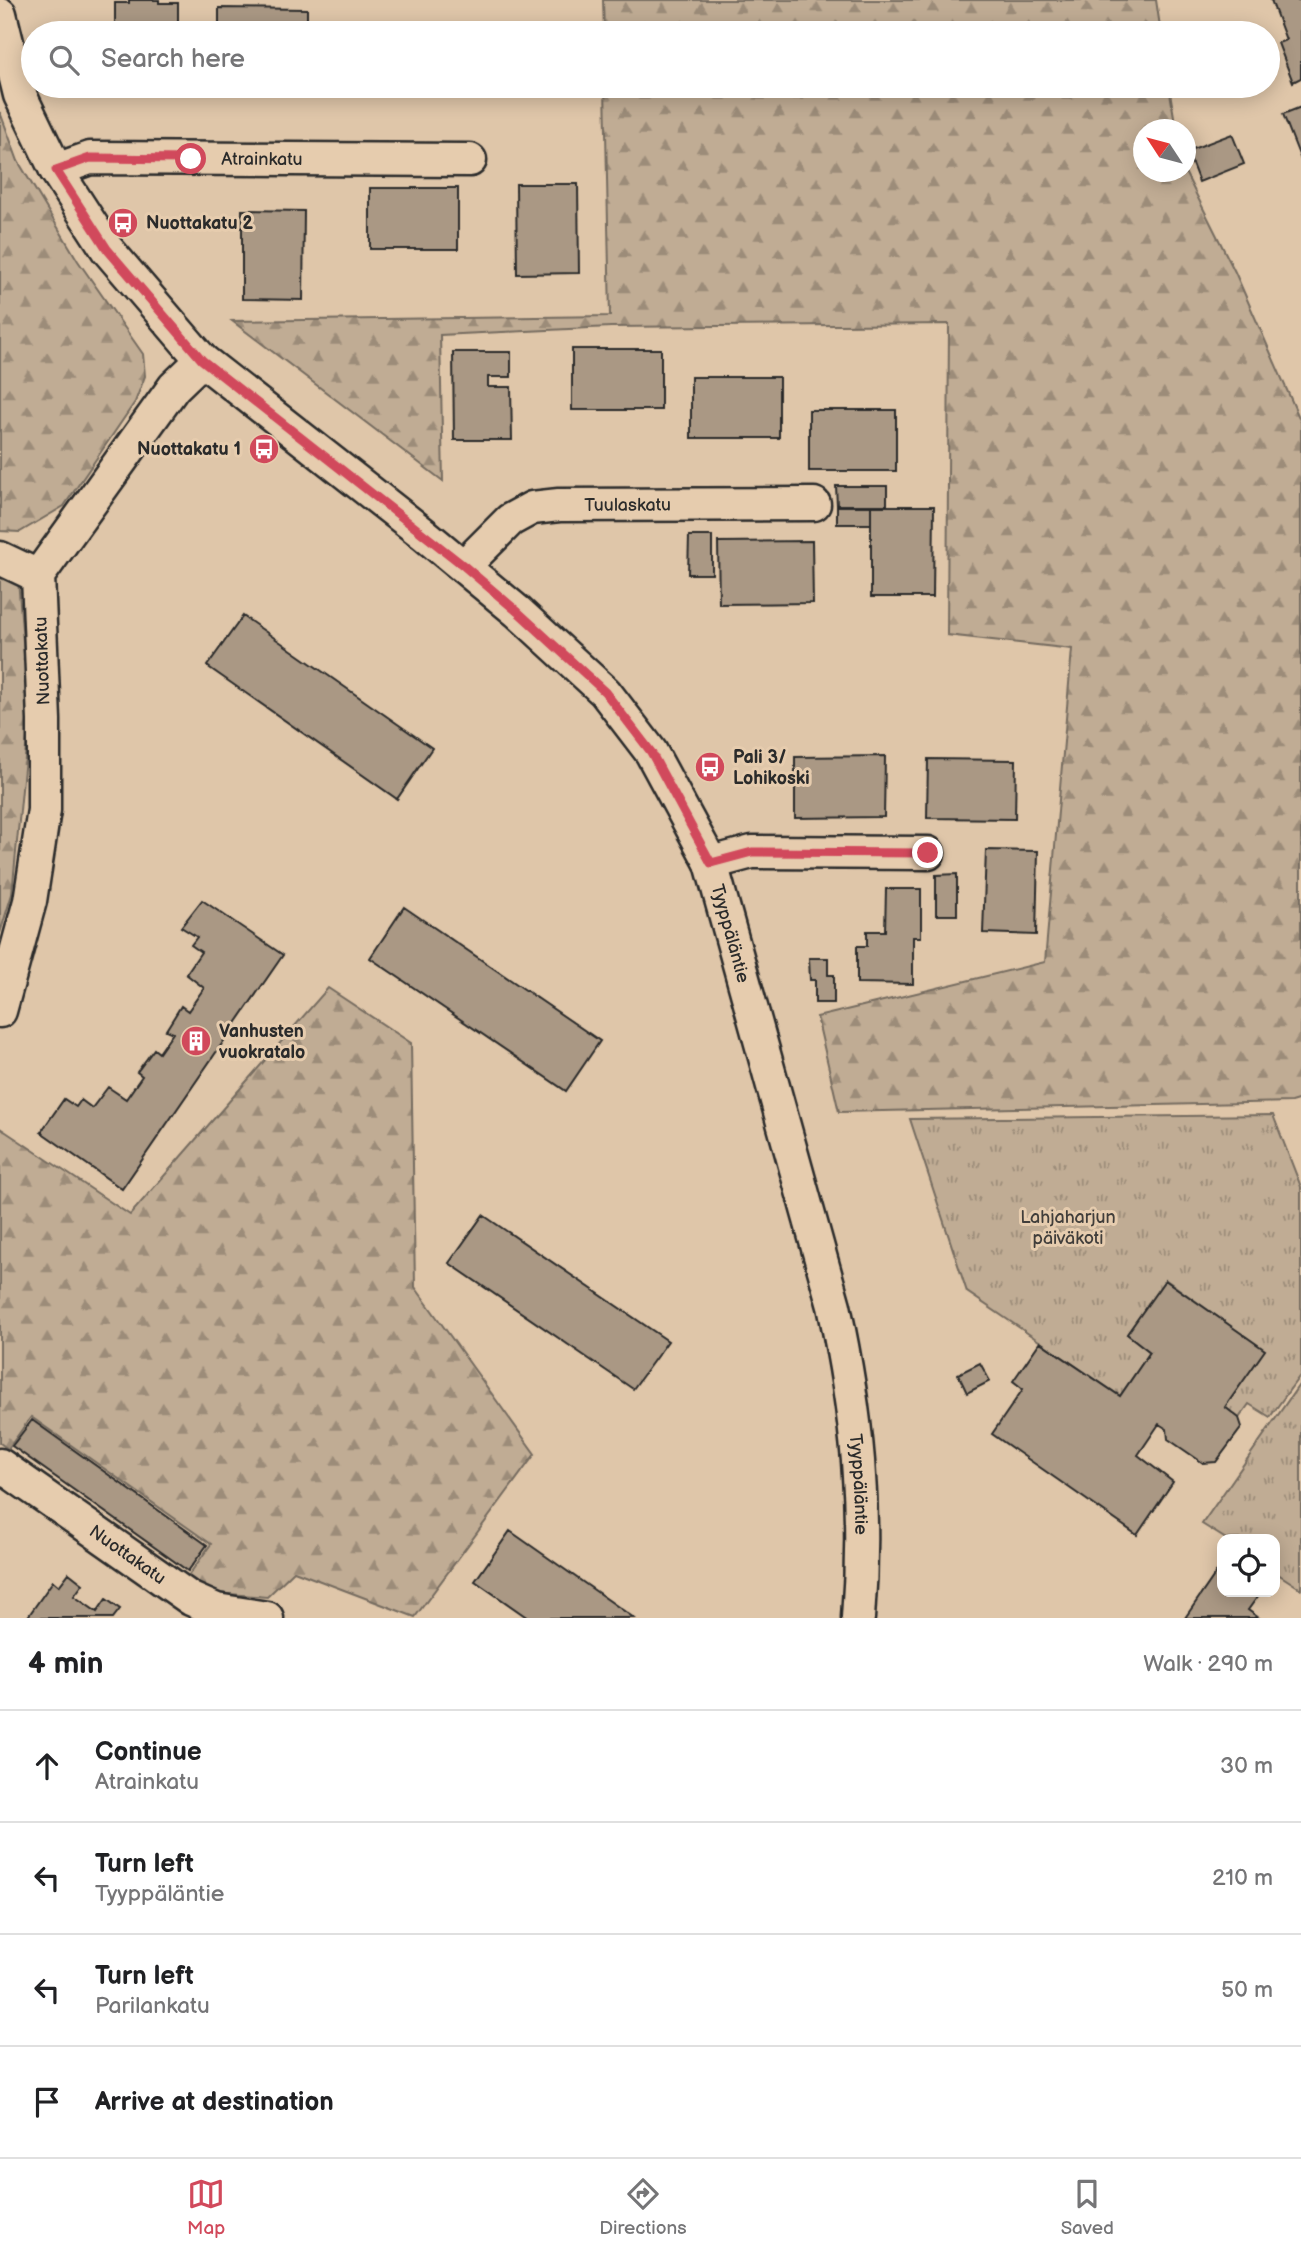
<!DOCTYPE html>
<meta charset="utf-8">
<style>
body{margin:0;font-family:"Balsamiq Sans",sans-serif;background:#f6f6f6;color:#202124}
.controls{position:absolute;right:21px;bottom:21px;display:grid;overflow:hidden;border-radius:14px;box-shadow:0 4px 18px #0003}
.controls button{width:63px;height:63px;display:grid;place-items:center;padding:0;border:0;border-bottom:2px solid #e0e0e0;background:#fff;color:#202124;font:35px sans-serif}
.compass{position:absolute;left:1133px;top:119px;width:63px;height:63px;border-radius:50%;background:#fff;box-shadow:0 4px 18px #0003;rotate:306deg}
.stop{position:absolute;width:21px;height:21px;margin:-16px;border:5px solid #d1495b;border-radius:50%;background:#fff}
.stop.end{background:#d1495b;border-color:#fff;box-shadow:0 2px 7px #0008}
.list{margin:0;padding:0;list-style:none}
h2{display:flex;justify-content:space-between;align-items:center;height:91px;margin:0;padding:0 28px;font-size:30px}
h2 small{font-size:23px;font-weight:400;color:#757577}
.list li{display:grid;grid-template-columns:46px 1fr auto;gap:21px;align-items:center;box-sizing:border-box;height:112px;padding:0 28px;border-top:2px solid #e0e0e0}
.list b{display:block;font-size:26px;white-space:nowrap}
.list p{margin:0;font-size:23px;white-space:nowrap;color:#757577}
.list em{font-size:23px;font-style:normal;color:#757577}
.icon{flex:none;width:38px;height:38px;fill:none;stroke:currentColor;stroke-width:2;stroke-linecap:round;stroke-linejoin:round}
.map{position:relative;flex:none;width:1301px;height:1618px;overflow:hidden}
.search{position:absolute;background:#fff;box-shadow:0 4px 18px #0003;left:21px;right:21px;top:21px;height:77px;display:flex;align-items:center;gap:18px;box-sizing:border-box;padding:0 24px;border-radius:38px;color:#757577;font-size:26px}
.sheet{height:539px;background:#fff}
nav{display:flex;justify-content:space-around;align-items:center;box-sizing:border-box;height:98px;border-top:2px solid #e0e0e0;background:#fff;font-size:19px;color:#757577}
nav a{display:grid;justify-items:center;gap:4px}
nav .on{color:#d1495b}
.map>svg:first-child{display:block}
</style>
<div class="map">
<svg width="1301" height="1618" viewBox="0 0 1301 1618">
<defs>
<pattern id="forest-firs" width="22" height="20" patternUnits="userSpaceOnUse" patternTransform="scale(1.75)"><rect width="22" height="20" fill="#c0ac94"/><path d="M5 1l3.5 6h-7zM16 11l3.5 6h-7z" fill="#9c8c79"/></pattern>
<pattern id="park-tufts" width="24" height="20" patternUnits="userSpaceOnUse" patternTransform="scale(1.75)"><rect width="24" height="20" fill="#c0ac94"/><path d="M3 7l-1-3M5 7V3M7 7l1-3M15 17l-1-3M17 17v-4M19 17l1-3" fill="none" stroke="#9c8c79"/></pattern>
</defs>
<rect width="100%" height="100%" fill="#dfc6a9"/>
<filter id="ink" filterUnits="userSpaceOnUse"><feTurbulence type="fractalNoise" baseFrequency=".0143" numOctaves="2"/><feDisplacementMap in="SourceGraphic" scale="14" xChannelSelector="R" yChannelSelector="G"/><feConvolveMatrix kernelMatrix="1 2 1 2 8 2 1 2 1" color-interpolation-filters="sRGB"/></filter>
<g filter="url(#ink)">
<path fill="url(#forest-firs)" stroke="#766c60" stroke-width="2" d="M603 0H1156L1161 33H604Z
M605 86H1169L1176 129 1144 130V172H1185L1235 272 1301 422V1099L1291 1102 839 1112 817 1017 1045 962 1072 649 947 635 949 324 611 327 440 335 443 481 232 321 610 316Z
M0 112 18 161 78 261 143 354 145 376 135 402 64 506 20 532 0 531Z
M0 570 18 579 29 716 12 894 0 933Z
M328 988 411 1043 415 1287 535 1454 415 1617 294 1571 267 1597 203 1592 186 1579 211 1544 31 1417 8 1449 0 1443V1128L130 1215Z"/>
<path fill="url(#park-tufts)" stroke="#766c60" stroke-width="2" d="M1273 1115 1301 1187V1374L1270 1417 1249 1404 1239 1418 1225 1407 1264 1350 1166 1280 1127 1334 1150 1352 1120 1396 967 1292 910 1119Z
M1301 1382V1589L1275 1572V1539H1226L1202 1524Z"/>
<path fill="#aa9884" stroke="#2b2b2b" stroke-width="2" d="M129 0H159V3H178V33H115V3H129Z
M1271 0H1301V78L1293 82 1278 43 1286 40Z
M219 8 307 9V33H219Z
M425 32V33H336Z
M115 86H178L177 91H115Z
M336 86H425L426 93 337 94Z
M467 86H559V93L467 94Z
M1301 107V160L1283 114Z
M1232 134 1244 164 1199 182 1187 151Z
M516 184H578L579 273 517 274Z
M370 188H458V249H370Z
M242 210 304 211 303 300 242 299Z
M572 349H661V410H572Z
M453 352H511V377H488V387H511L512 440H454Z
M691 377H779V438H691Z
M809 410H896V471H809Z
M836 486H887V505H837Z
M837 506H871V524H837Z
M871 506H934L933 597H871Z
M689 536H712V574H688Z
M812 541 813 603 719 604 718 542Z
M243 616 432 748 397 799 207 666Z
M885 756 884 817 795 818V757Z
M928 759 1016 760 1015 819 927 818Z
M986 850 1038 851 1036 935 983 933Z
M957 874V915H936V875Z
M886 889H921V937H913V984L857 983V946H867V931H885Z
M202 900 283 955 122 1189 41 1132 64 1099 76 1107 81 1100 92 1108 108 1087 126 1099 142 1076 137 1072 154 1049 159 1053 173 1033 166 1030 181 1006 188 1011 204 988 186 974 201 952 191 945 197 937 181 927Z
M404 907 600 1041 566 1091 370 958Z
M809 958H828V975H834V1003H815V980H810Z
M483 1215 668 1341 633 1389 449 1263Z
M1165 1280 1265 1350 1225 1407 1239 1418 1242 1427 1216 1462 1203 1463 1168 1439 1167 1429 1159 1424 1138 1455 1173 1482 1137 1535 992 1434 1023 1389 1013 1381 1040 1342 1120 1396 1150 1352 1127 1334Z
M980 1363 990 1381 967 1393 958 1374Z
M32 1420 207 1545 188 1571 12 1446Z
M510 1531 634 1618H528L475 1581Z
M1222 1564V1592H1261L1248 1610 1259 1618H1185Z
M69 1573 83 1584 74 1596 97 1612 106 1599 120 1609 113 1618H27L53 1581 59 1586Z"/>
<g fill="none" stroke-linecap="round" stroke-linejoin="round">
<g stroke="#2b2b2b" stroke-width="37">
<g id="minor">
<path id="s1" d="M0 14 20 95 56 170 107 249 202 360 425 535 518 612 605 692 651 752 711 863 834 1306C857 1413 867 1508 858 1618"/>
<path id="s2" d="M56 170 90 158 470 160"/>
<path d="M0 558 38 576"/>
<path id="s3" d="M464 566 510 520 532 508 559 505 814 504"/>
<path d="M711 863 752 852 928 853"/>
<path d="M0 1011 30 901 44 810V720L38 576 174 387 202 360"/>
<path id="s4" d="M0 1465 191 1599 216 1610 267 1618"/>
</g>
</g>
<use href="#minor" stroke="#e6ccae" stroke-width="32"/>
</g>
</g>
<g fill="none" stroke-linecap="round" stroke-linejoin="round" filter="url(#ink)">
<path stroke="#d1495b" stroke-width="9" d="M191 159 90 158 56 170 107 249 202 360 464 566 518 612 605 692 651 752 711 863 752 852 928 853"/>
</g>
<defs>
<g id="bus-disc" transform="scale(1.575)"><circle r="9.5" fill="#d1495b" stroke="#e6ccae"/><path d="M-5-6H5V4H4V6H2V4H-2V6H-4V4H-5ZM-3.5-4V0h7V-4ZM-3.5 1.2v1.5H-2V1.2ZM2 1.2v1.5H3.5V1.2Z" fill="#fff"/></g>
<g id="building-disc" transform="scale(1.575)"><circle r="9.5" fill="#d1495b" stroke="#e6ccae"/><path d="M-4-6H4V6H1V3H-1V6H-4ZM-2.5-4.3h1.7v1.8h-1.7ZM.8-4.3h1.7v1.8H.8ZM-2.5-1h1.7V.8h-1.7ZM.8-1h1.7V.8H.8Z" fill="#fff"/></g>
</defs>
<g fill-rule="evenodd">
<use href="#bus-disc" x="123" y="223"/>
<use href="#bus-disc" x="264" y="449"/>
<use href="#bus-disc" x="710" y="767"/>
<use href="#building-disc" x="196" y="1041"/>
</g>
<g text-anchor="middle" stroke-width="6" stroke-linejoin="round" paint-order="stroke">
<g font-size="18" fill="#2b2b2b" stroke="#e6ccae">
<text dy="6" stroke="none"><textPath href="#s2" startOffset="208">Atrainkatu</textPath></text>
<text dy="6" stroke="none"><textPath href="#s3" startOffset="186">Tuulaskatu</textPath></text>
<text transform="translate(42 661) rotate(-92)" y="6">Nuottakatu</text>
<text dy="6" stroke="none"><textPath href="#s1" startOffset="1204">Tyyppäläntie</textPath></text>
<text dy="6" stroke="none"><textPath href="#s1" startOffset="1771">Tyyppäläntie</textPath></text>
<text dy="6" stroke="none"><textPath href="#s4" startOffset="156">Nuottakatu</textPath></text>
</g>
<g font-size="18" font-weight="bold" fill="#2b2b2b" stroke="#e6ccae" text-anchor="start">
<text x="146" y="229">Nuottakatu 2</text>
<text x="241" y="455" text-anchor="end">Nuottakatu 1</text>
<text x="733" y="763">Pali 3/<tspan x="733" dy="21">Lohikoski</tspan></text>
<text x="219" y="1037">Vanhusten<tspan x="219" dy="21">vuokratalo</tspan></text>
</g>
<g font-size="18" fill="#413e3b" stroke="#e6ccae">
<text x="1068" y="1223">Lahjaharjun<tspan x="1068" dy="21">päiväkoti</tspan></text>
</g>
</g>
</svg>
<div class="controls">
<button><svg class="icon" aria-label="locate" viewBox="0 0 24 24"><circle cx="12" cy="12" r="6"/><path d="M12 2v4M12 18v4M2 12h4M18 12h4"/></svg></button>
</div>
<svg class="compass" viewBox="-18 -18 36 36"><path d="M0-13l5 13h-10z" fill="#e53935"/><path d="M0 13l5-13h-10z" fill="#757577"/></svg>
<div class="stop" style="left:191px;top:159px"></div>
<div class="stop end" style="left:928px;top:853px"></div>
<div class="search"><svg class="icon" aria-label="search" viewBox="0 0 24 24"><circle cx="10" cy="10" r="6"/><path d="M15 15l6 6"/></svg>Search here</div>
</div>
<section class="sheet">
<h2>4 min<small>Walk · 290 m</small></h2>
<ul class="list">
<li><svg class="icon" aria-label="ahead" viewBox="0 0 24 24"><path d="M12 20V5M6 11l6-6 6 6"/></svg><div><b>Continue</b><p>Atrainkatu</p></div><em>30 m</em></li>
<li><svg class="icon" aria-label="left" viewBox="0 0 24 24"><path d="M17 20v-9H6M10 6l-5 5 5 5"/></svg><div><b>Turn left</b><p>Tyyppäläntie</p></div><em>210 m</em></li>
<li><svg class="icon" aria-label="left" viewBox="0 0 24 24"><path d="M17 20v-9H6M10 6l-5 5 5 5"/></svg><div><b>Turn left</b><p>Parilankatu</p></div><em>50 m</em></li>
<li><svg class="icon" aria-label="arrive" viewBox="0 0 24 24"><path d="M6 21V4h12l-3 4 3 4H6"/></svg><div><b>Arrive at destination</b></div></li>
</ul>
</section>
<nav>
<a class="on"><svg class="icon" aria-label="map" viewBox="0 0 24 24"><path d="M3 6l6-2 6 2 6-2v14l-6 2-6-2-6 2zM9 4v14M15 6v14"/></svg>Map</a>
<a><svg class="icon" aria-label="directions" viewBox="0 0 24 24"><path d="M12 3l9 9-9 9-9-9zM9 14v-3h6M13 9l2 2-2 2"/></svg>Directions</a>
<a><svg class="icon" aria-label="saved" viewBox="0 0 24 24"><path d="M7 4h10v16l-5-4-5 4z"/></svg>Saved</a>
</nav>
